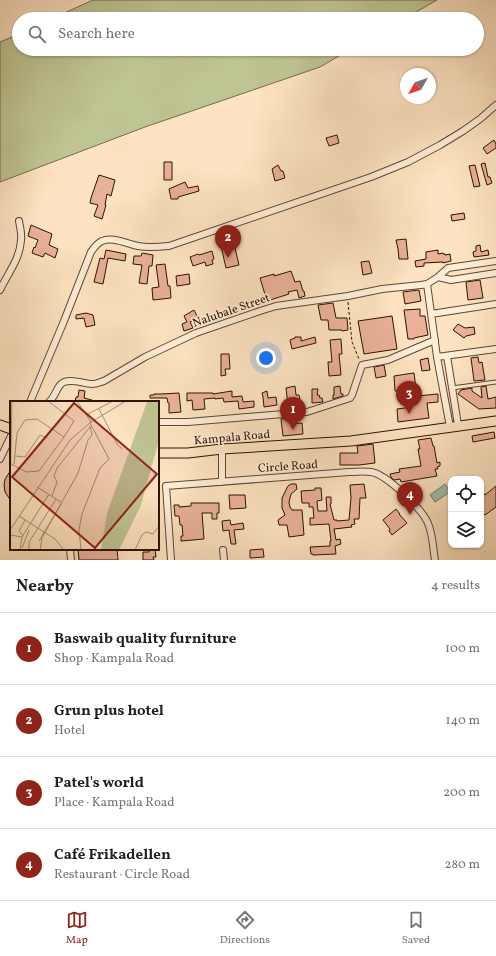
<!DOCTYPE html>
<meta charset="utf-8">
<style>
body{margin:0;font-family:Vollkorn,serif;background:#f2f2f2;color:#202124}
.controls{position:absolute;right:12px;bottom:12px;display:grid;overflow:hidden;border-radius:8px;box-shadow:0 1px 3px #0004}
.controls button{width:36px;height:36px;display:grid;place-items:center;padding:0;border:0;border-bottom:1px solid #e0e0e0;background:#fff;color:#202124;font:20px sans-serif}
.compass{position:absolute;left:400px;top:68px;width:36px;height:36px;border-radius:50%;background:#fff;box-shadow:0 1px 3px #0004;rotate:230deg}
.you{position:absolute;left:266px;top:358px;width:14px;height:14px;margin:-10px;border:3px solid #fff;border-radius:50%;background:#1a73e8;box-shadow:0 0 0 6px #1a73e833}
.badge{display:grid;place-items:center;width:26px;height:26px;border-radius:50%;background:#8f2418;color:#fff;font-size:13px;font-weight:700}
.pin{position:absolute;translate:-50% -33px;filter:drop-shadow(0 1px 2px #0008)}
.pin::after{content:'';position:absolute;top:21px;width:14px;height:12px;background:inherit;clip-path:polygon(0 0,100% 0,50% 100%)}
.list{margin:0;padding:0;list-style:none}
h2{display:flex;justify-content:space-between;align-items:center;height:52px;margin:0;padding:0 16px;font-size:17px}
h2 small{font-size:13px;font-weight:400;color:#757577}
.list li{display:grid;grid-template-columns:26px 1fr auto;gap:12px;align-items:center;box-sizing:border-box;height:72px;padding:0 16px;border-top:1px solid #e0e0e0}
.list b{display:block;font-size:15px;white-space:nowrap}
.list p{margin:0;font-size:13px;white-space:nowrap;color:#757577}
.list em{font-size:13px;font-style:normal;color:#757577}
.icon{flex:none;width:22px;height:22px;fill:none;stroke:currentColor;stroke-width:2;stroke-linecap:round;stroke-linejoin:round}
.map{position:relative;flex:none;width:496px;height:560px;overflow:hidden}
.search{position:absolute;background:#fff;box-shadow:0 1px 3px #0004;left:12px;right:12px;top:12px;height:44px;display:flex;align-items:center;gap:10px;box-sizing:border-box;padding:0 14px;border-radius:22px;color:#757577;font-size:15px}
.sheet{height:340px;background:#fff}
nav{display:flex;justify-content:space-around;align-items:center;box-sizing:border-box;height:56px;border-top:1px solid #e0e0e0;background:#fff;font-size:11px;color:#757577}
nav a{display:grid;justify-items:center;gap:2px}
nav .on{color:#8f2418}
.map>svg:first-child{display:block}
</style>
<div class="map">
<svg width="496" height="560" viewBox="0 0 496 560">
<rect width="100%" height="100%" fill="#fde3c1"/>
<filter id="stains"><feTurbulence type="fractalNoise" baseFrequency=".005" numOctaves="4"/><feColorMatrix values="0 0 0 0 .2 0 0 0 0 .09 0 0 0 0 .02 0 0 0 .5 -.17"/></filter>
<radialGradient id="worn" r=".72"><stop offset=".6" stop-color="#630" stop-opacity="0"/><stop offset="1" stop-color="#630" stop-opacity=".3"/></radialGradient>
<path fill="#bfc493" stroke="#766b4a" d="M93 0H437L404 19H51Z
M19 34V49H351L320 67 145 127 0 182V42Z"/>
<path fill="#9fbeb0" stroke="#71796a" d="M445 484 450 492 435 502 430 495Z"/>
<path fill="#e9b197" stroke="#2c1201" d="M337 135 339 143 329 146 326 138Z
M494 140 496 144V148L487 154 483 148Z
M164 162H172V180H164Z
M485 163 488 177H490L492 183 487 185 481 164Z
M278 165 281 171H283L285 178 275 181 272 169Z
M475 165 480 186 474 187 469 166Z
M99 175 115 180 111 196 107 194 105 205H106L102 219 94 216 98 205 90 203 91 198Z
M185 182 188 188 198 186 199 191 178 197V199H171L169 189Z
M464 213 465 219 452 221 451 215Z
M31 225 52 234 49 245 58 249 55 258 45 253 43 257 32 253 34 247 35 248 38 240 28 236Z
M406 239 408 259H399L398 249 396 240Z
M229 244 231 249 235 248 239 265 226 268 221 246Z
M480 245 481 252 488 250 489 255 474 257 473 252 476 251V246Z
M106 250 126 254 125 261 108 258 103 284 94 282 100 258 104 259Z
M438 250V254L443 253V254H445V255L450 254 451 261 443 263V262L424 263V266L416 267 415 261 426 259V252Z
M212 251 214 259 212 260 213 264 206 266 205 262 193 266 190 257 198 254 199 255Z
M142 253 153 255 152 266H149L147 284 139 283 142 265 133 264 134 256H141Z
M369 261 372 273 363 275 361 262Z
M165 264 168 286H170L171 298 153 300 152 288 159 287 156 265Z
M291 271 295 282 300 281 303 291H304L305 296 299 298 297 290 288 292 289 294 267 301 260 278 274 274V276Z
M189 274 190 284 177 286 176 276Z
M480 280 483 298 468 300 466 282Z
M419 290 421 301 405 304 403 292Z
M333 303 336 318H347L348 330 342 331V330H329L328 320H321L318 305Z
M420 309V316H425L428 335 414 338V339H408L404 310Z
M194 310 198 318 190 322 193 328 184 331 182 324 187 322 184 316Z
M86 313 93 315 95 325 86 327 84 318 76 319V315Z
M392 316 397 349 364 354 358 321Z
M458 324 465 328 474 327 475 334 466 336 464 338 453 330Z
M295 337H301V341L315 337 316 343 292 349 290 340 295 338Z
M341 339 342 354H339L341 375 329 376 328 362H332L330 340Z
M221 354H229L230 369H225L226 375 221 376Z
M478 357 479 363 482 362 485 380 474 381 471 358Z
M428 358 430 370 422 371 420 360Z
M384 365 386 376 376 378 374 367Z
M414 373 417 396 438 394V402L427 403 429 418 398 422 397 409 412 407 409 390 395 391 394 376 407 374Z
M295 386 296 395H299L301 404H302L303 408H297V404L288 405 286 388Z
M340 386 341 394H343V396L333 399V395H334V387Z
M486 386 488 399 496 397V408L479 409 458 394 461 390 472 388V391L482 398 481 387Z
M312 389H318L317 395H319L320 398H322L323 402 312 403Z
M79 390 85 391 84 398 92 400V402H75L76 397H78Z
M232 391V397L242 396 243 402 254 401V407L239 409 238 401 224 402 223 398 215 399V398L204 399 205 409 193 410 192 400 187 401V393H213V394Z
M267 391 268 398 276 397 277 405 264 407 263 397 262 393Z
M179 393 181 412 169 413V403H168L167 398H150V395H154V394H161Z
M288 418 290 424 302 423 303 434 283 436 281 419Z
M494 432 495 438 473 442 472 436Z
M431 438 433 446H434L437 463 440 462V466L437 467 438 469H435L437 476 401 482 400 479 394 480 391 477 390 474 400 472 399 469 421 466 418 449H420L418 440Z
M373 444 375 463 359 465H340V453H358L357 446Z
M11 470V501L5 492 4 485 5 479Z
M291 484H296L297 489 291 494 289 502 290 507 292 510H302L304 535 289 537 287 525H279L278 520 285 515 282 508V498L288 486Z
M364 484 366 498H360L359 519H354L355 524 351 525 352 527 334 529 336 540 340 539 341 544 335 546 336 554 313 555V554H311L310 547 330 546V541H331L329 524 310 525V518H314L313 507H309V503H302L301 491 315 490V488H321L322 500 317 501 318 511H327L326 497H331V504H330L334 520H337V521L349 520 351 498 350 485Z
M496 486V507L485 515 481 511V490L485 495Z
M229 495H245L246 508 230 509Z
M191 503H219V513H217V519H212V513H202L204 539 181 541V536H183L182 525H180L179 516H175L174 505H179V507L191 506Z
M396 509 400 514H399L407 523 392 535 389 531 390 529 383 520Z
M230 520 231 525 243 523 244 529 234 530 236 544H231L229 530 223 531 222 521Z
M78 549H117L118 560H79Z
M149 549H155L156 557H153L154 560H143V552H149Z
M263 549 264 557 250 558V550Z"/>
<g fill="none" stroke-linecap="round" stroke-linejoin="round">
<g stroke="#604631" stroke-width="5">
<path id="lane" d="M452 388 496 382"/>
</g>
<g stroke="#604631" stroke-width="8">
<path id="street" d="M438 277 451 280 496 273
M427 284 437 357 450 427
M0 290C8 273 20 259 21 240 22 234 20 227 19 221
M431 314 496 304
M447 356 458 425
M437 357 496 349
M30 402 64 321 91 252C94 248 97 243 102 241 112 236 127 244 138 246 148 248 158 247 169 246L371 177 408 162 440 145 463 131 480 119 496 105
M49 402C55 397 56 389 61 384 68 377 84 384 92 384 97 384 100 382 104 381L145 357 196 333 260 311 276 306 348 296 382 289 421 285 427 284 438 277 448 268 496 261
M158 422H188L307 412 350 398 352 395 362 365 388 360 435 340
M222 449V482
M0 459 11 436
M70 549 71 560
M223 550 224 560
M171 560 166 486 349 472C356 472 364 471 371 472 386 474 425 511 429 526 433 537 433 549 435 560"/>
</g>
<g stroke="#2c1201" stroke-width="11">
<path id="primary" d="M0 425 11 429
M158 453H188L222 449 351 441 496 421"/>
</g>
<path stroke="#2c1201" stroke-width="1" stroke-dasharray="3 2" stroke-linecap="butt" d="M348 302 352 342 359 359"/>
<use href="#lane" stroke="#feedd7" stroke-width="3"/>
<use href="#street" stroke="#feedd7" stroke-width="6"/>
<use href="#primary" stroke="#fde3c1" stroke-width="9"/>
</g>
<g text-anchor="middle" stroke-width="3" stroke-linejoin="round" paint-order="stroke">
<g font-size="12" fill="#2c1201" stroke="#feedd7">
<text transform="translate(231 310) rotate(-19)" y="4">Nalubale Street</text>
<text transform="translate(232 437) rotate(-5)" y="4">Kampala Road</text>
<text transform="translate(288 466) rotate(-4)" y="4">Circle Road</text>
</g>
</g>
<g transform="translate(10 401)">
<rect width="149" height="149" fill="#fde3c1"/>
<path d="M149 0V39L131 104 109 149H91L97 112 137 1Z" fill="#bfc493"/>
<path fill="none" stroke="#a98f74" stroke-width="1" d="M38 0 64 20 54 36M67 0 81 21M89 8 107 43 112 48M78 13 103 0M5 55 15 56 30 34 37 37M1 63 16 71 29 70 54 36 27 18 15 19 7 32 4 63M27 86 51 101M0 92 2 0M42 95 47 81 44 75 47 67 80 26M9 115 45 138 54 149M28 127 46 98M0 129 60 39 81 21 116 0M0 134 12 136M13 135 9 130 15 119M29 140 51 103M12 147 19 129M10 149 12 136 39 93M19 149V141L28 127M30 149 32 137 68 72 78 39 82 34 80 25M71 149 69 129 72 113 90 67 99 58 80 22M125 149 132 134 136 131 143 133 149 125"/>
<path fill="#8f2418" fill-opacity="0.15" stroke="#8f2418" stroke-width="2" d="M64 2 147 73 85 147 2 76Z"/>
<rect width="149" height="149" fill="none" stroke="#2c1201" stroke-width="2"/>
</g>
<rect width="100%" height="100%" filter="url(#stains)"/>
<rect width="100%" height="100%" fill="url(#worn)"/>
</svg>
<div class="controls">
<button><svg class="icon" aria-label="locate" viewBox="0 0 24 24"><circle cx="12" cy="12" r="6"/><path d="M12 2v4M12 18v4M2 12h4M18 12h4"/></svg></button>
<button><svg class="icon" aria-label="layers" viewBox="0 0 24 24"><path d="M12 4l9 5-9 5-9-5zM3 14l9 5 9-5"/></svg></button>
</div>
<svg class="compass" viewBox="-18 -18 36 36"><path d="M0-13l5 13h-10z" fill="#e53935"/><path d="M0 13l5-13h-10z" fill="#757577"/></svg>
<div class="you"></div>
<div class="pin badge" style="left:293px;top:430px">1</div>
<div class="pin badge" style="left:228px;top:258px">2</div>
<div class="pin badge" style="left:409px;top:414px">3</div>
<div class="pin badge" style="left:410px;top:515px">4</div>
<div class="search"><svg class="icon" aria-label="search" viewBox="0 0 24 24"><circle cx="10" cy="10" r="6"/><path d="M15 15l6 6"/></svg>Search here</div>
</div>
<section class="sheet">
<h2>Nearby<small>4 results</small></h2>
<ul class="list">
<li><span class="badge">1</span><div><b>Baswaib quality furniture</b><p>Shop · Kampala Road</p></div><em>100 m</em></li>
<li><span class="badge">2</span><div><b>Grun plus hotel</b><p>Hotel</p></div><em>140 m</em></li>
<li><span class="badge">3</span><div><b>Patel's world</b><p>Place · Kampala Road</p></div><em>200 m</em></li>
<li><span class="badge">4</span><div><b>Café Frikadellen</b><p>Restaurant · Circle Road</p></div><em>280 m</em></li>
</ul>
</section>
<nav>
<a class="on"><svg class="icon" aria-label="map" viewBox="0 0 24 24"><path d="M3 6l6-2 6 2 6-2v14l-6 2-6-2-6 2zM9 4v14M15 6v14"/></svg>Map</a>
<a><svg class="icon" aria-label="directions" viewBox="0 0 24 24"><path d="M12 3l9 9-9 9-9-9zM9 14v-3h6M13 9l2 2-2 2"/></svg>Directions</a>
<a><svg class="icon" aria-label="saved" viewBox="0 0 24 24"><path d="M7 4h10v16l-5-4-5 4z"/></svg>Saved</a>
</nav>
